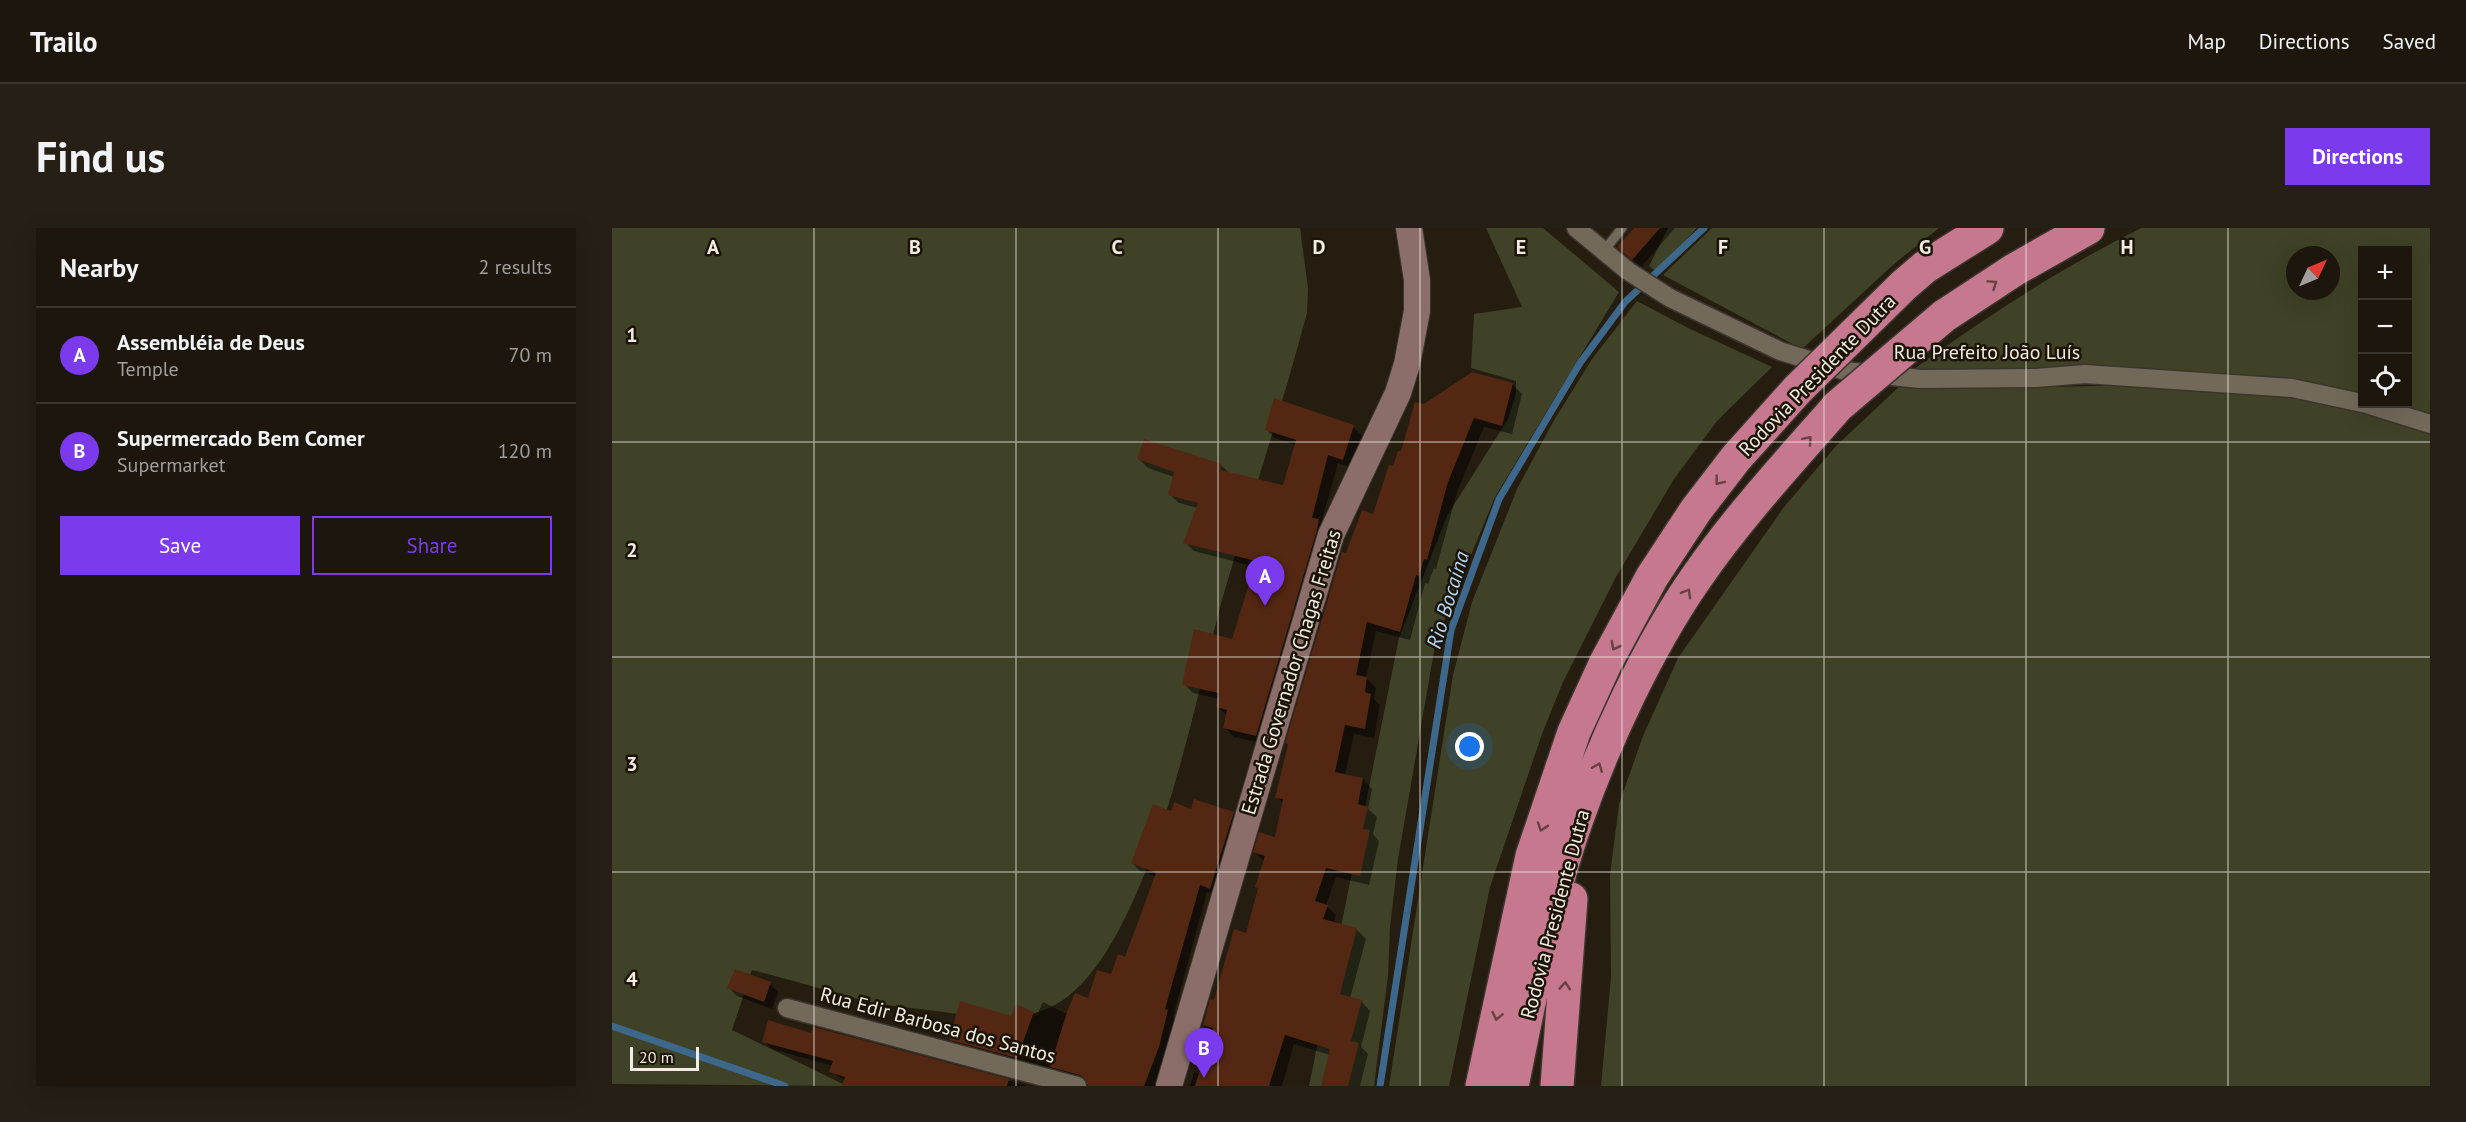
<!DOCTYPE html>
<meta charset="utf-8">
<style>
body{margin:0;font-family:"PT Sans",sans-serif;background:#251f15;color:#f1f3f6}
.controls{position:absolute;right:18px;top:18px;display:grid;overflow:hidden;border-radius:0px;box-shadow:0 6px 24px #0002}
.controls button{width:54px;height:54px;display:grid;place-items:center;padding:0;border:0;border-bottom:2px solid #3a352d;background:#1c160c;color:#f1f3f6;font:30px sans-serif}
.compass{position:absolute;left:1674px;top:18px;width:54px;height:54px;border-radius:50%;background:#1c160c;box-shadow:0 6px 24px #0002;rotate:46deg}
.scale{position:absolute;left:18px;bottom:15px;width:69px;box-sizing:border-box;padding-left:6px;border:3px solid #f1ebe3;border-top:0;font-size:16px;line-height:21px;white-space:nowrap;color:#f1ebe3;-webkit-text-stroke:4px #1b1407;paint-order:stroke}
.you{position:absolute;left:858px;top:519px;width:21px;height:21px;margin:-15px;border:4px solid #fff;border-radius:50%;background:#1a73e8;box-shadow:0 0 0 9px #1a73e833}
.badge{display:grid;place-items:center;width:39px;height:39px;border-radius:50%;background:#7c3aed;color:#fff;font-size:20px;font-weight:700}
.pin{position:absolute;translate:-50% -50px;filter:drop-shadow(0 2px 3px #0008)}
.pin::after{content:'';position:absolute;top:32px;width:21px;height:18px;background:inherit;clip-path:polygon(0 0,100% 0,50% 100%)}
.list{margin:0;padding:0;list-style:none}
h2{display:flex;justify-content:space-between;align-items:center;height:78px;margin:0;padding:0 24px;font-size:26px}
h2 small{font-size:20px;font-weight:400;color:#a09f9d}
.list li{display:grid;grid-template-columns:39px 1fr auto;gap:18px;align-items:center;box-sizing:border-box;height:96px;padding:0 24px;border-top:2px solid #3a352d}
.list b{display:block;font-size:22px;white-space:nowrap}
.list p{margin:0;font-size:20px;white-space:nowrap;color:#a09f9d}
.list em{font-size:20px;font-style:normal;color:#a09f9d}
.actions{display:flex;gap:12px;padding:18px 24px}
.actions a{flex:1;padding:14px 0;border:2px solid #7c3aed;border-radius:0px;text-align:center;font-size:21px;color:#7c3aed}
.actions .main{background:#7c3aed;color:#fff}
.icon{flex:none;width:33px;height:33px;fill:none;stroke:currentColor;stroke-width:2;stroke-linecap:round;stroke-linejoin:round}
.map{position:relative;flex:none;width:1818px;height:858px;overflow:hidden;border-radius:0px}
header{display:flex;align-items:center;gap:36px;box-sizing:border-box;height:84px;padding:0 30px;background:#1c160c;border-bottom:2px solid #3a352d}
header strong{font-size:28px}
nav{display:flex;gap:33px;margin-inline-start:auto;font-size:21px}
.intro{display:flex;align-items:center;justify-content:space-between;box-sizing:border-box;height:144px;padding:0 36px}
h1{margin:0;font-size:42px}
.button{padding:15px 27px;border-radius:0px;background:#7c3aed;color:#fff;font-size:21px;font-weight:700}
main{display:flex;gap:36px;padding:0 36px}
aside{flex:1;background:#1c160c;border-radius:0px;box-shadow:0 6px 24px #0002}
.map>svg:first-child{display:block}
</style>
<header>
<strong>Trailo</strong>
<nav><a>Map</a><a>Directions</a><a>Saved</a></nav>
</header>
<div class="intro"><h1>Find us</h1><a class="button">Directions</a></div>
<main>
<aside>
<h2>Nearby<small>2 results</small></h2>
<ul class="list">
<li><span class="badge">A</span><div><b>Assembléia de Deus</b><p>Temple</p></div><em>70 m</em></li>
<li><span class="badge">B</span><div><b>Supermercado Bem Comer</b><p>Supermarket</p></div><em>120 m</em></li>
</ul>
<div class="actions"><a class="main">Save</a><a>Share</a></div>
</aside>
<div class="map">
<svg width="1818" height="858" viewBox="0 0 1818 858">
<rect width="100%" height="100%" fill="#251d10"/>
<path fill="#3f4226" fill-rule="evenodd" d="M0 0H688L696 60 695 85C670 179 639 272 612 365 584 462 534 755 426 784 397 793 361 788 331 784 307 780 281 779 258 774 218 764 179 752 140 742L120 802 235 858 0 856Z
M874 0H931L1007 64 883 269 824 412 786 631 778 699 776 748 762 858H697L787 410 835 288 896 191 904 166V153L859 140 862 86 910 79Z
M1056 0H1085L1045 44 1037 38Z
M1100 0H1327L1282 36 1190 121 1051 47Z
M1529 0H1818V190L1771 176H1796V22H1750V169L1302 141C1375 88 1449 40 1529 0ZM1683 27H1719V63H1683Z
M1025 73 1076 100 1160 139 1105 193 1062 251 1004 349 951 454 930 506 878 659 837 858H777L841 447 860 374 905 261 941 194 980 131Z
M1290 156 1398 160 1522 157 1671 168 1733 178 1818 204V858H989L999 749 998 647 1007 576 1031 508 1066 430 1172 279 1224 218Z"/>
<path fill="#0007" d="M1024 0H1063L1029 39 1015 27Z
M900 156 910 166 900 206 872 199 845 264 824 341 822 340 816 356 813 355 798 412 764 403 754 450 764 460 762 471 768 477 762 510 742 506 733 547 751 551 760 561 756 581 765 589 761 606 767 613 757 657 724 649 714 677 724 687 722 695 744 701 754 711 738 770 749 773 758 783 749 819 756 826 748 858H710L718 827 682 816 670 858H578L582 844 589 846 601 806 592 797 635 706 652 633 643 624 664 610 672 576 665 569 735 327 762 288 812 178Z
M663 172 741 199 751 208 740 240 726 235 709 296 716 302 653 516 622 509 612 499 615 488 606 479 607 471 581 465 572 456 621 413 644 339 582 323 573 314 586 280 567 275 557 266 562 249 536 240 527 231 609 237 618 246 673 259 684 217 663 210 654 201Z
M580 583 621 585 629 593 606 667 595 664 561 789 563 791 554 827 543 858H477V854L347 819 339 812 400 790 405 778 425 787 431 774 457 787 477 772 514 731 544 649 528 643 520 635 560 585Z
M158 756 166 764 160 781 125 768 117 760Z
M202 800 416 858H235L233 853 219 843 221 838 160 821 152 813 200 806Z"/>
<g fill="none" stroke-linecap="round" stroke-linejoin="round">
<path stroke="#3e688b" stroke-width="7" d="M0 798 173 858
M768 858 839 402 887 271 968 135 1013 74 1092 0"/>
</g>
<path fill="#542713" d="M1022 0H1048L1020 32 1005 19Z
M860 144 901 155 890 198 862 190 836 254 815 332 812 331 807 348 804 347 788 404 755 394 744 447 755 449 753 464 759 466 753 501 733 497 723 544 751 550 746 576 756 579 751 601 758 602 748 648 714 640 703 673 716 677 711 691 745 700 728 766 750 772 739 813 747 815 736 858H709L718 821 673 807 657 858H583L601 800 591 797 598 771 602 772 622 701 634 705 646 660 643 659 653 628 641 624 647 604 663 609 671 571 663 570 676 516 673 515 730 324 734 325 750 282 761 286 777 237 781 238 786 223H789L803 174 812 176Z
M662 170 742 197 731 232 716 227 700 290 707 291 705 302 644 508 611 500 615 482 604 479 607 465 570 457 582 401 620 411 644 333 571 315 586 275 556 267 562 244 525 231 532 211 610 236 608 242 671 257 684 212 653 202Z
M582 571 622 584 598 661 588 657 553 781 556 782 547 819 532 858H476L473 851 468 847 438 839 455 784 463 765 476 770 485 742 499 746 506 726 513 729 544 645 519 635 541 576 559 583 562 574 579 581Z
M123 741 159 754 152 774 115 760Z
M348 773 399 788 404 776 422 784 405 830 337 812Z
M156 792 199 805 201 799 397 851 395 858H230L233 849 217 844 221 833 150 814Z"/>
<g fill="none" stroke-linecap="round" stroke-linejoin="round">
<g stroke="#3b352e" stroke-width="12">
<path id="service" d="M991 24 1010 0"/>
</g>
<g stroke="#3b352e" stroke-width="21">
<path id="minor" d="M964 0 1016 43 1058 70 1168 123 1233 143 1308 151 1424 150 1473 146 1680 160 1750 175
M1754 176 1818 196
M175 780 465 858"/>
</g>
<g stroke="#3b352e" stroke-width="28">
<path id="secondary" d="M557 858 719 307 786 165 795 136 805 83V52L797 0"/>
</g>
<g stroke="#3b352e" stroke-width="36">
<path id="motorway" d="M1292 57 1313 39 1375 0
M1332 88 1402 42 1476 0
M870 858 920 628 962 504 994 434 1040 349 1084 282 1124 230 1186 161
M900 858C918 772 935 676 964 594 992 514 1036 419 1084 350 1126 289 1177 234 1226 178
M945 858 959 671"/>
</g>
<use href="#service" stroke="#72695a" stroke-width="9"/>
<use href="#minor" stroke="#72695a" stroke-width="18"/>
<use href="#secondary" stroke="#8b6e6a" stroke-width="26"/>
<use href="#motorway" stroke="#c5788e" stroke-width="33"/>
<g stroke="#3b352e" stroke-width="36" stroke-linecap="butt">
<path id="motorway-bridge" d="M1186 161 1292 57
M1226 178 1332 88"/>
</g>
<use href="#motorway-bridge" stroke="#c5788e" stroke-width="33"/>
</g>
<defs><path id="oneway-chevron" d="M-2-3.5L2.5 0L-2 3.5" fill="none" stroke-width="1.6" stroke-linecap="round" stroke-linejoin="round" transform="scale(1.5)"/></defs>
<g stroke="#674144">
<use href="#oneway-chevron" transform="translate(1381 56) rotate(-34)"/>
<use href="#oneway-chevron" transform="translate(1196 212) rotate(-49)"/>
<use href="#oneway-chevron" transform="translate(1107 253) rotate(128)"/>
<use href="#oneway-chevron" transform="translate(1075 365) rotate(-60)"/>
<use href="#oneway-chevron" transform="translate(1003 418) rotate(118)"/>
<use href="#oneway-chevron" transform="translate(986 539) rotate(-68)"/>
<use href="#oneway-chevron" transform="translate(930 599) rotate(109)"/>
<use href="#oneway-chevron" transform="translate(953 758) rotate(-86)"/>
<use href="#oneway-chevron" transform="translate(885 788) rotate(102)"/>
</g>
<path fill="none" stroke="#f1ebe3" stroke-width="1.5" stroke-opacity="0.55" d="M202 0V858M404 0V858M606 0V858M808 0V858M1010 0V858M1212 0V858M1414 0V858M1616 0V858M0 214H1818M0 429H1818M0 644H1818"/>
<g text-anchor="middle" stroke-width="5" stroke-linejoin="round" paint-order="stroke">
<g font-size="20" fill="#f1ebe3" stroke="#1b1407">
<text x="1375" y="131">Rua Prefeito João Luís</text>
<text transform="translate(1205 147) rotate(-46)" y="7">Rodovia Presidente Dutra</text>
<text transform="translate(679 444) rotate(-73)" y="7">Estrada Governador Chagas Freitas</text>
<text transform="translate(943 686) rotate(-75)" y="7">Rodovia Presidente Dutra</text>
<text transform="translate(326 797) rotate(15)" y="7">Rua Edir Barbosa dos Santos</text>
</g>
<g font-size="21" font-style="italic" fill="#b0d6f8" stroke="#1b1407">
<text transform="translate(836 372) rotate(-73)" y="7">Rio Bocaína</text>
</g>
</g>
<g font-size="20" text-anchor="middle" font-weight="bold" fill="#f1ebe3" stroke="#1b1407" stroke-width="5" stroke-linejoin="round" paint-order="stroke">
<text x="101" y="26">A</text>
<text x="303" y="26">B</text>
<text x="505" y="26">C</text>
<text x="707" y="26">D</text>
<text x="909" y="26">E</text>
<text x="1111" y="26">F</text>
<text x="1313" y="26">G</text>
<text x="1515" y="26">H</text>
<text x="20" y="114">1</text>
<text x="20" y="329">2</text>
<text x="20" y="543">3</text>
<text x="20" y="758">4</text>
</g>
</svg>
<div class="controls">
<button>+</button>
<button>−</button>
<button><svg class="icon" aria-label="locate" viewBox="0 0 24 24"><circle cx="12" cy="12" r="6"/><path d="M12 2v4M12 18v4M2 12h4M18 12h4"/></svg></button>
</div>
<svg class="compass" viewBox="-18 -18 36 36"><path d="M0-13l5 13h-10z" fill="#e53935"/><path d="M0 13l5-13h-10z" fill="#a09f9d"/></svg>
<div class="scale">20 m</div>
<div class="you"></div>
<div class="pin badge" style="left:653px;top:378px">A</div>
<div class="pin badge" style="left:592px;top:850px">B</div>
</div>
</main>
